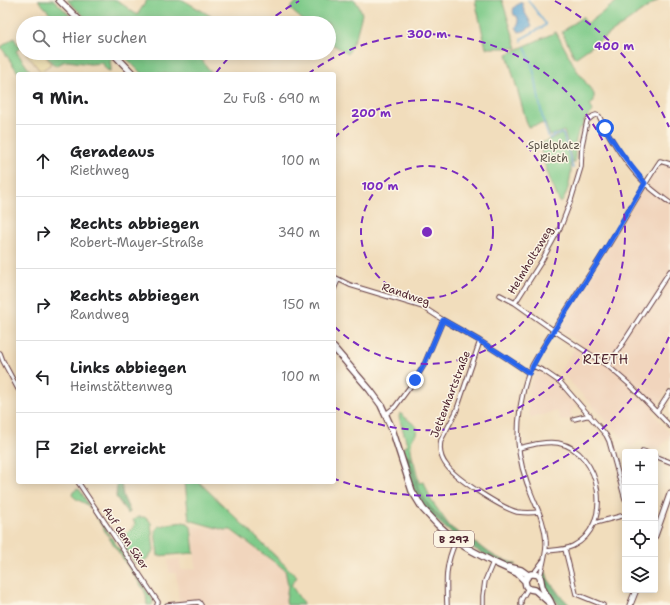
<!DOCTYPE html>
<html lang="de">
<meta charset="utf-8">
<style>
body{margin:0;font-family:"Shantell Sans",sans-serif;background:#f2f2f2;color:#202124}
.controls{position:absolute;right:12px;bottom:12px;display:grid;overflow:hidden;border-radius:4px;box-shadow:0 2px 10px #0003}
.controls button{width:36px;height:36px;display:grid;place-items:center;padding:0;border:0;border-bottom:1px solid #e0e0e0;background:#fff;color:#202124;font:20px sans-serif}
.stop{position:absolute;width:12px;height:12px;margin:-9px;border:3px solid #2563eb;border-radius:50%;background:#fff}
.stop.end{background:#2563eb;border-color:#fff;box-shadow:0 1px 4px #0008}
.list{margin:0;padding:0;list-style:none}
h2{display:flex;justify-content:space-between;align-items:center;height:52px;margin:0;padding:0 16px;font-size:17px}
h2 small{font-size:13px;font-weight:400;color:#757577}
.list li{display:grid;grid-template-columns:26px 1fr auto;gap:12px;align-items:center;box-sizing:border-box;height:72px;padding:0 16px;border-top:1px solid #e0e0e0}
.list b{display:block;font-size:15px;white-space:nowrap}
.list p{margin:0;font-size:13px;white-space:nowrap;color:#757577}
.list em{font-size:13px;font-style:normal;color:#757577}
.icon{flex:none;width:22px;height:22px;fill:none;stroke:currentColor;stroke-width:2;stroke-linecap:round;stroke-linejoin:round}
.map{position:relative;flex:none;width:670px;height:605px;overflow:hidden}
.search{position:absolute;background:#fff;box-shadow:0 2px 10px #0003;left:16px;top:16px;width:320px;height:44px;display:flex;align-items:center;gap:10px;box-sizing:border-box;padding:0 14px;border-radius:22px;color:#757577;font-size:15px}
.panel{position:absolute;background:#fff;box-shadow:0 2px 10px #0003;left:16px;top:72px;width:320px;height:412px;border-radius:4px}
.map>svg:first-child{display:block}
</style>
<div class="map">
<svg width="670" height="605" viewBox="0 0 670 605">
<rect width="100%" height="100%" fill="#fcf5e5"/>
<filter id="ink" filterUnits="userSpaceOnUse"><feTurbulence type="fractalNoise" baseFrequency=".025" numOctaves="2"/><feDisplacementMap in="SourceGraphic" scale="8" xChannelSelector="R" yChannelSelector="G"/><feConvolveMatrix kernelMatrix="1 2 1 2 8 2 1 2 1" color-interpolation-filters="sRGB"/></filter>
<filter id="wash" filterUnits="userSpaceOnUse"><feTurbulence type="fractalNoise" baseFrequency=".012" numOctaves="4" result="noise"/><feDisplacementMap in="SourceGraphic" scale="16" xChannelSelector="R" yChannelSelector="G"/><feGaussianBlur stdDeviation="0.9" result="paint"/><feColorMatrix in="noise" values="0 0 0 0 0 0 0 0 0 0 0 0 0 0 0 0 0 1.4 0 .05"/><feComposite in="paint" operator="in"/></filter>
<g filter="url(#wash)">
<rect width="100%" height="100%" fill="#f1ddbc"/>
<path fill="#f1d5bd" d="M661 162 670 165V386L653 413 670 433V437L658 450 650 449 642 439 631 447 560 371 579 342 558 330 645 185Z
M536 369 561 384 577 403 571 412 573 418 561 421 557 411 531 418 529 413V402L531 395 527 393Z
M192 526 218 528 231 532 285 570 288 585V605H202V600L179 602 176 573H169L168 560 180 559 181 570 196 568Z"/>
<path fill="#7eca89" stroke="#64745a" d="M38 0H54L78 23H57L58 22Z
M67 0H117L137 15 147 0H183L223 23H91Z
M298 0H355L360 8 362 14 357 33 348 54 329 42V23H306L290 9Z
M475 0H502L517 48H486Z
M619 0H658L575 58 562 32 582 17 587 24Z
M556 32 576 69 594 94V102L590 105 593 111 590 115 585 119 582 128H579L575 144V163H573L564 131 550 136 545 123 528 127 507 54Z
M14 38 20 48 16 51 32 74H19L1 47Z
M44 53H109L112 56V58L110 61 111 69 110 71 107 70 102 63 90 64 68 61 63 62 56 66 51 62Z
M121 53H197L212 74H142Z
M561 134 563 135C566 149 574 165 570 179 569 187 566 194 563 201L560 203C552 184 543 165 540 144Z
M400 413 417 427 416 434C408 443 411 449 413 460L404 452V446H407V444L399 417Z
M407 456 414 462 419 483 424 482 431 500 451 528 430 507 422 495 417 486 412 467Z
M185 482H199L297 577 291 585 304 605H287L286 601 288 585 285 570 231 530H224L189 520Z
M77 489 80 490 88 504 110 535 108 536C103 528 93 510 86 504 81 501 76 500 72 495L73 492Z
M138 517H144L148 519 151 523 154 551 147 559 139 564H136L116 536 123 531 125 534 133 528 135 524 133 520Z
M182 522 188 523 191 527 194 553 158 556 155 531 159 526Z
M111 537 152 598 153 602 152 605H147L146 595 144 590 109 538Z"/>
<path fill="#66ae75" stroke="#586650" d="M404 456H407C413 468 415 482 421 494 434 519 459 534 483 548 487 551 491 554 496 557 502 560 509 561 516 564L515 566C484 558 456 539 433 517 428 511 422 505 418 498 410 485 408 470 404 456Z
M117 482H121L123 496 130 512 128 514 116 497Z
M545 572H546L548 579 559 594 570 605H559C551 595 540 585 545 572Z"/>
<path fill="#eeda9e" stroke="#9c7c64" d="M26 53H43L50 62V65L41 71H40Z"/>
<path fill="#5aa4d2" stroke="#52627e" d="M520 2 522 3C523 5 523 8 524 10 526 16 530 20 532 26L524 31 519 32 516 27 519 23 517 16 514 15C512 9 514 6 519 4Z"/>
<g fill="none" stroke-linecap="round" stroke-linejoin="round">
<path stroke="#5aa4d2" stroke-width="1.5" d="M522 41 521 39 546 25 545 23 528 0
M525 47C529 56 532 66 535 76 538 91 542 128 550 139L554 135H558L561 133 563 134 573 168"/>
</g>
</g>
<g filter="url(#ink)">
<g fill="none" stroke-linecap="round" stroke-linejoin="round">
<g stroke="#633c41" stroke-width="5.5">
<path id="street" d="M334 277 350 285 423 307 443 320 480 341 508 359 529 373
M334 289 338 280
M500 295 515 303 553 330 608 366 630 385 670 426
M515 303 541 262 561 226 571 200 581 167 582 145 587 121 593 116 596 115 599 116C611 140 626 165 645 183 653 191 662 197 670 203
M480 341 456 412 441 440C439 449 441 459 447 466 456 479 502 508 517 512 525 513 532 513 539 512
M0 353 3 361 18 389
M533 366 544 371 560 382 606 435 609 441 625 499
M608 366 670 271
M657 412 670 392
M386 414 395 407 415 380 424 365 443 320
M574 419 590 415
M519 448C531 445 545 441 558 443 602 451 614 526 573 546 565 550 556 550 546 551
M643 451 646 452
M655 456 670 462
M78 482 158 602 157 605
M595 523 625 515
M565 549 576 594 603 605
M534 573 543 561
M540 576C543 565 547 552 546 541 545 525 539 512 533 498 525 480 519 460 518 440 518 418 521 395 528 374 533 362 541 351 547 340 563 315 579 291 595 266 618 232 637 195 660 161L670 164
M167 605 199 602 201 605
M447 605C446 580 445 564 456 541
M483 605V596L485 581 493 562
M521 605V600L528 588"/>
</g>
<g stroke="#633c41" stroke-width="7">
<path id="secondary" d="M655 536 670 494
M630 605 636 590"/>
</g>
<g stroke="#633c41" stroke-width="8">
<path id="primary" d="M59 0 82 23
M113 53 133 74
M334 348 370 390 381 405 392 429 412 491 423 509 438 525 456 541 469 549 493 562 517 573 525 581 526 586 528 588 530 589 535 590 552 605
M508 567 521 570 528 575
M525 581 527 577 531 574C544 573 539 581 543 589 545 594 549 598 551 603"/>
</g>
<use href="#street" stroke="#fff" stroke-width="3.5"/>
<use href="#secondary" stroke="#fff" stroke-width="5"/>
<use href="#primary" stroke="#fff" stroke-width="5.5"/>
</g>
</g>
<g fill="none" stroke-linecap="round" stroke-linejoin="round" filter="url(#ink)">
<path stroke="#2563eb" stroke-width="5" d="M415 380 424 365 443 320C472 336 501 353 529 373L542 349 596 265 645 183C630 165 617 149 605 128"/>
</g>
<g fill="none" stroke="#7b2cbf" stroke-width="2" stroke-dasharray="7 5">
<circle cx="427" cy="232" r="66"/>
<path d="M334 138A132 132 0 1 1 334 326"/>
<path d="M308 74A198 198 0 1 1 334 407"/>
<path d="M669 337A264 264 0 0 1 335 479M216 73A264 264 0 0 1 232 54M266 23A264 264 0 0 1 299 1M555 1A264 264 0 0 1 669 127"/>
</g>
<g text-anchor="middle" stroke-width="3" stroke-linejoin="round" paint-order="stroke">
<rect fill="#fcf5e5" stroke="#7f5f63" stroke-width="1" x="434" y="531" width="40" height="16" rx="3"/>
<g font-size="10" font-weight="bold" fill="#4a1f2b">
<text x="454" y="543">B 297</text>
</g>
<g font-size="11" fill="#5a5247" stroke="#fcf5e5">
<text x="554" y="149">Spielplatz<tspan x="554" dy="13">Rieth</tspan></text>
</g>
<g font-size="11" fill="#4a1f2b" stroke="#fcf5e5">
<text transform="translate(530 260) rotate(-59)" y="4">Helmholtzweg</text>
<text transform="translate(406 294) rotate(19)" y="4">Randweg</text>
<text transform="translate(450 394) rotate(-69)" y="4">Jettenhartstraße</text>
<text transform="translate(126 538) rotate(56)" y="4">Auf dem Säer</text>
</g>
<g font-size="13" letter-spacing="1" fill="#4a1f2b" stroke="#fcf5e5">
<text x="606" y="364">RIETH</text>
</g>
</g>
<circle cx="427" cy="232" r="6" fill="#7b2cbf" stroke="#fcf5e5" stroke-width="2"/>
<g font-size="12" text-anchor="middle" font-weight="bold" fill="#7b2cbf" stroke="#fcf5e5" stroke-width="3" stroke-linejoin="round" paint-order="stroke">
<text x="427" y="38">300 m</text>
<text x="614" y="50">400 m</text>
<text x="371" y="117">200 m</text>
<text x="380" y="190">100 m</text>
</g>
</svg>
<div class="controls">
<button>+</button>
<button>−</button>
<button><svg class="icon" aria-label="locate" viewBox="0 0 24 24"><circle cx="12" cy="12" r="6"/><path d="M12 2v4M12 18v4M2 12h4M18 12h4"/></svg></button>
<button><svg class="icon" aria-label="layers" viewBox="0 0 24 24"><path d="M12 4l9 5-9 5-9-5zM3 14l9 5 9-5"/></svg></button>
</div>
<div class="stop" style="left:605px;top:128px"></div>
<div class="stop end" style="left:415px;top:380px"></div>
<div class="search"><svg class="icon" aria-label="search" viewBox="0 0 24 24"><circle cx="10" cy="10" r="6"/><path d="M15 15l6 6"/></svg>Hier suchen</div>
<section class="panel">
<h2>9 Min.<small>Zu Fuß · 690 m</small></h2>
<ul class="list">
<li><svg class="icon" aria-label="ahead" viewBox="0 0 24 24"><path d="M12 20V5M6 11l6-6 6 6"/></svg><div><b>Geradeaus</b><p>Riethweg</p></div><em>100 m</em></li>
<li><svg class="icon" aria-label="right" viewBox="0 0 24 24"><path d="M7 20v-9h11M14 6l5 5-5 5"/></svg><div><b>Rechts abbiegen</b><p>Robert-Mayer-Straße</p></div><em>340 m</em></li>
<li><svg class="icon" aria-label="right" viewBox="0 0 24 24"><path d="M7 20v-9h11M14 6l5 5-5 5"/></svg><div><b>Rechts abbiegen</b><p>Randweg</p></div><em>150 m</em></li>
<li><svg class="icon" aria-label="left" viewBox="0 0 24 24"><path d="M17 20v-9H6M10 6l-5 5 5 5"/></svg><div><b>Links abbiegen</b><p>Heimstättenweg</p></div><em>100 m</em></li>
<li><svg class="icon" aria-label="arrive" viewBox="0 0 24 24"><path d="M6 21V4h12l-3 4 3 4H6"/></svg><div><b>Ziel erreicht</b></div></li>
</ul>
</section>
</div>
